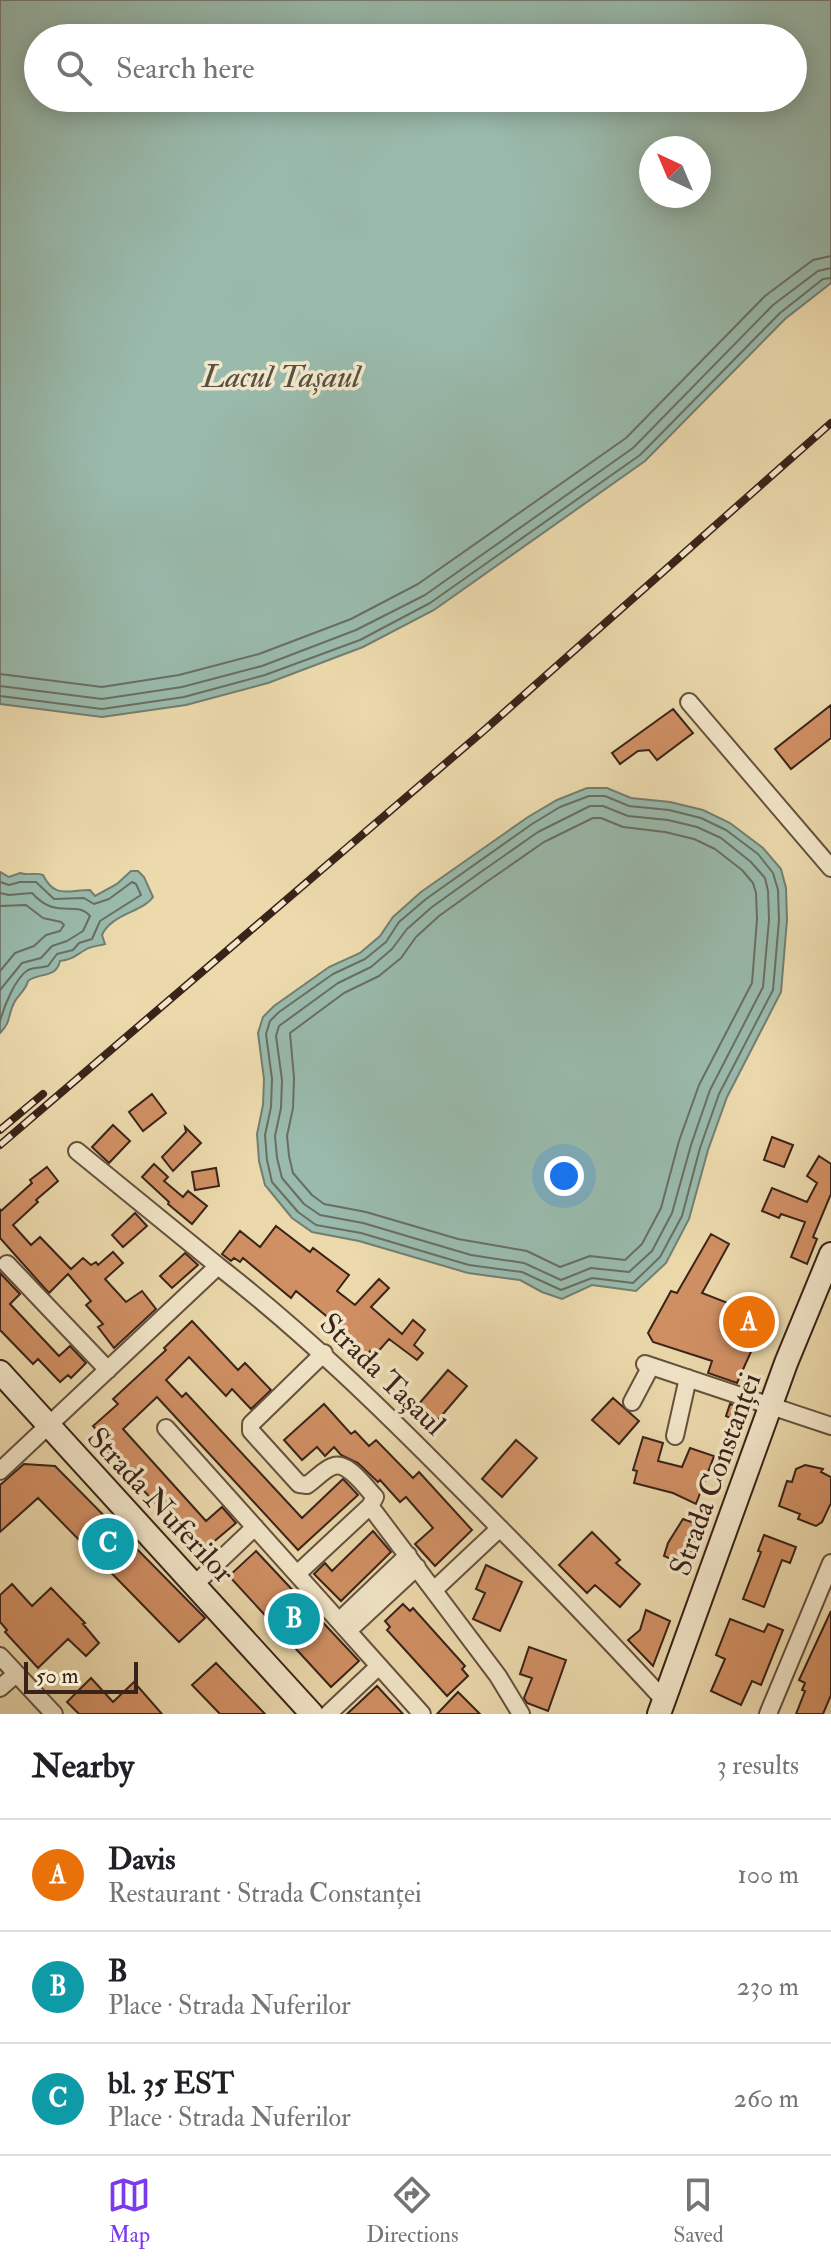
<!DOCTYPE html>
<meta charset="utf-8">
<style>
body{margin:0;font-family:"IM FELL Double Pica",serif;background:#f2f2f2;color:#202124}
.compass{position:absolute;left:639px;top:136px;width:72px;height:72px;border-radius:50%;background:#fff;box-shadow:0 4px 20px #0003;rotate:316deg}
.scale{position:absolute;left:24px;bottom:20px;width:114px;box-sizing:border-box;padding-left:8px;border:4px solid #392319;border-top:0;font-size:22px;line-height:28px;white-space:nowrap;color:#392319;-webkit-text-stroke:6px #f3e7ca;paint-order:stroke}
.you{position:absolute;left:564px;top:1176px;width:28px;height:28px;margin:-20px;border:6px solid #fff;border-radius:50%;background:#1a73e8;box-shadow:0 0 0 12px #1a73e833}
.badge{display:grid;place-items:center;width:52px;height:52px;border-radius:50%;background:#7c3aed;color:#fff;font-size:26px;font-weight:700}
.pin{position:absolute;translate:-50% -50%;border:4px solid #fff;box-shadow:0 2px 8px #0006}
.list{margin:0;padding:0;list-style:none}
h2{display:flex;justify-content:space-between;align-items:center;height:104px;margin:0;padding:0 32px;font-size:34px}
h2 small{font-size:26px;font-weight:400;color:#757577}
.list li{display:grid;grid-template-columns:52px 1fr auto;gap:24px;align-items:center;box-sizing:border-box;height:112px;padding:0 32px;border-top:2px solid #e0e0e0}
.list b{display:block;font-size:30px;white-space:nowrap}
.list p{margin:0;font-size:26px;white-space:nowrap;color:#757577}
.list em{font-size:26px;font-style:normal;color:#757577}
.icon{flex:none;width:44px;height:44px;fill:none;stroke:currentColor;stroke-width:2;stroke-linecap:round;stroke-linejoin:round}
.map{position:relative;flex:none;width:831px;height:1714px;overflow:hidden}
.search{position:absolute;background:#fff;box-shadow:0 4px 20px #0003;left:24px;right:24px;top:24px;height:88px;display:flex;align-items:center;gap:20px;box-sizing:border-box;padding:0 28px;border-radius:44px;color:#757577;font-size:30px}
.sheet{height:440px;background:#fff}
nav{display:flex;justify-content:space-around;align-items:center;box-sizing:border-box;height:112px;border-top:2px solid #e0e0e0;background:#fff;font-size:22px;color:#757577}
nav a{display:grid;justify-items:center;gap:4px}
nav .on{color:#7c3aed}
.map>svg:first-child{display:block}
</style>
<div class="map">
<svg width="831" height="1714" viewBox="0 0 831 1714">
<rect width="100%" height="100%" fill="#ecdaad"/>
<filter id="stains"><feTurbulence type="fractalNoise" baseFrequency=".0025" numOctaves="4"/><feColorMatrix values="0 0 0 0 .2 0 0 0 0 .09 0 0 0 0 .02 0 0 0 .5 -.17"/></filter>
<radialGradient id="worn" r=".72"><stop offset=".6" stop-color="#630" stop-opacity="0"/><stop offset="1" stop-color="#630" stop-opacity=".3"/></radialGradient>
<path fill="#99baac" stroke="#737e71" stroke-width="2" fill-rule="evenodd" d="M0 0H831V283L785 319 645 461 434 610 363 647 268 683 186 705 102 717 0 704ZM38 38H793V98H38ZM651 148H699V196H651Z
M587 788H607L631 798 670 802 703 810 730 823 763 848 781 869 786 888 787 920 781 992 727 1097 708 1150 689 1219 666 1263 636 1291 592 1285 562 1299 542 1292 520 1280 468 1273 359 1241 312 1232 292 1218 265 1185 259 1161 257 1134 263 1105 264 1079 258 1033 263 1017 274 1006 329 967 360 953 380 936 393 917 421 892 528 817 557 800Z
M131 871H138L144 877 153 897C143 912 111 914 102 935L105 944C99 946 90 946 85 950 76 955 72 960 60 961 56 979 39 972 28 981 26 990 18 995 14 1003 7 1016 12 1021 0 1033V872L9 877 20 873C28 876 35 872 43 875 55 899 67 890 90 890L95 896 117 884Z"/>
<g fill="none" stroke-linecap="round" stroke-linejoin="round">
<path stroke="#696e62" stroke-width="2" d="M0 674 102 687 179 675 259 654 351 619 418 584 626 438 765 296 813 260 831 256
M0 686 102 699 182 687 262 666 356 630 425 595 633 448 773 305 818 271 831 268
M0 696 102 709 184 697 265 675 360 640 430 603 640 455 780 313 823 279 831 278
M589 796H605L629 806 669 810 701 818 726 830 758 854 773 873 778 890 779 920 773 990 719 1094 700 1148 682 1216 660 1257 633 1283 592 1278 561 1290 522 1272 469 1265 361 1233 316 1225 298 1212 272 1182 267 1160 265 1135 271 1107 272 1079 266 1034 270 1021 279 1012 333 974 365 959 386 942 399 922 426 899 532 824 560 807Z
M590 806H603L628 816 668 820 697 827 721 838 751 862 765 878 768 891 769 920 763 987 710 1090 691 1145 672 1213 652 1251 629 1272 591 1268 561 1280 524 1263 471 1255 363 1223 320 1215 304 1204 282 1178 277 1158 275 1136 281 1108 282 1080 276 1036 279 1026 338 983 371 967 392 949 407 929 432 907 478 874 538 832Z
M593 818H601L623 827 665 832 694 839 715 849 742 870 753 883 756 893 757 919 752 983 699 1085 679 1141 661 1208 642 1244 625 1260 590 1256 560 1267 527 1251 458 1239 366 1212 324 1204 312 1195 293 1173 289 1156 287 1136 293 1108 294 1078 290 1033 344 993 379 976 401 958 416 937 439 916 485 883 544 842Z
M0 882 9 885 20 882H36L54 899 84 898 94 904 109 899 132 882 136 884 141 895 100 921 92 939 79 943 73 950 57 954 48 966C41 968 34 967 28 970 15 978 4 1007 0 1021
M0 893 9 895 32 893C57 921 75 899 90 916L83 931 67 941 52 946 41 958 22 963 0 990
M0 906 26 905 43 918 61 922 64 925 60 931 46 935 34 946 15 953 0 971"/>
</g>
<path fill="#d19064" stroke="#392319" stroke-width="2" d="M831 705V738L791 769 775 749Z
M673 709 693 733 657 760 649 750 638 751 620 764 612 753Z
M152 1094 166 1113 143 1131 129 1112Z
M113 1125 130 1141 109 1163 92 1147Z
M185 1127 201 1143 173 1171 162 1157 186 1132Z
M772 1137 793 1145 784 1167 764 1160Z
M819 1156 831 1164V1194L813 1237 817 1239 807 1264 791 1257 805 1222 781 1214 779 1218 762 1211 772 1188 807 1202 817 1183 807 1176Z
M154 1164 168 1177 164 1181 183 1197 188 1191 207 1206 192 1224 168 1204 169 1202 142 1177Z
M47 1167 58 1181 36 1200 38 1202 13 1225 31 1245 40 1237 71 1269 83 1258 91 1265 96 1262 98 1265 113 1252 123 1263 105 1279 126 1302 142 1291 156 1309 114 1348 98 1327 103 1324 86 1305 91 1301 68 1274 49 1293 0 1238V1209L1 1211 32 1183 30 1180Z
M216 1168 219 1186 195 1190 192 1172Z
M135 1213 147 1226 123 1247 112 1235Z
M276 1226 310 1252 313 1248 349 1275 337 1291 355 1305 379 1279 389 1288 371 1307 402 1334 413 1320 425 1330 414 1345 423 1353 417 1360 389 1339 375 1355 370 1351 367 1356 345 1336 344 1338 331 1329 336 1324 296 1291 291 1298 243 1258 240 1262 234 1258 231 1261 222 1254 240 1231 260 1247Z
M711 1234 729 1244 702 1293 766 1318 737 1383 708 1373 712 1361 653 1342 648 1333 671 1291 677 1293Z
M185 1253 198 1265 172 1288 160 1276Z
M0 1273 20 1294 10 1304 59 1356 70 1346 86 1363 71 1378 68 1375 60 1382 38 1359 33 1364 0 1330Z
M192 1321 238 1370 245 1363 271 1390 251 1409 232 1389 226 1396 189 1357 166 1380 182 1397 186 1393 302 1518 343 1479 358 1495 298 1550 157 1397 123 1429 206 1521 222 1507 236 1523 205 1549 188 1528 183 1533 108 1452 112 1447 93 1426 118 1404 113 1399 166 1350 164 1348Z
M448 1370 467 1386 437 1421 418 1405Z
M613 1398 639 1421 619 1444 592 1420Z
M324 1404 351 1434 355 1431 369 1446 376 1440 413 1478 419 1472 472 1530 435 1566 415 1544 433 1528 406 1497 400 1502 380 1480 378 1482 358 1463 341 1455 334 1447 325 1456 317 1447 302 1460 284 1440Z
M730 1404 746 1409 740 1423 726 1416Z
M643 1437 663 1443 658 1461 682 1467 690 1448 714 1456 696 1504 673 1493 634 1483 637 1471 633 1470Z
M516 1440 537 1458 502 1497 482 1479Z
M24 1464 55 1466 205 1618 179 1642 38 1498 0 1532V1485Z
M805 1465 823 1469 821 1472 831 1477V1503L822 1522 816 1526 798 1519 800 1514 779 1506 787 1481 792 1482 796 1469Z
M683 1519 700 1525 687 1566 664 1556 668 1543Z
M373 1531 391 1552 341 1601 314 1574 325 1563 332 1571Z
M592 1532 620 1560 616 1563 640 1584 620 1607 595 1585 587 1593 559 1565Z
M764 1535 796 1547 790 1563 782 1560 764 1607 743 1599 761 1552 758 1551Z
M256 1551 359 1661 331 1687 229 1576Z
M486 1565 522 1582 500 1631 473 1619 485 1593 476 1589Z
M12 1584 32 1606 51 1588 85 1623 83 1624 99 1643 86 1656 68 1639 38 1668 5 1632 7 1630 0 1622V1595Z
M403 1604 410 1611 413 1608 465 1666 462 1669 468 1676 447 1696 387 1630 390 1627 385 1621Z
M646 1610 670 1621 653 1666 628 1640 640 1630Z
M831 1611V1695L823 1714H796L805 1691 802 1690 805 1683 799 1680Z
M730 1619 764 1632 768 1624 783 1630 761 1685 752 1681 741 1705 711 1691 725 1659 716 1655Z
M529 1647 566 1660 548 1711 527 1703 524 1698 532 1678 520 1674Z
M216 1663 265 1714H220L192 1685Z
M91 1678 113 1702 134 1682 162 1714H79L67 1702Z
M377 1686 403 1714H347Z
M458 1692 480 1714H437Z"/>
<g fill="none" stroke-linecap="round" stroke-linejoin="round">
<g stroke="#66513e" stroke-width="20">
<path id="street" d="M689 702 831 868
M77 1151 218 1266
M7 1264 108 1370
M645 1364 831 1426
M632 1402 651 1366
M166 1428 422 1714
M675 1436 688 1378
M0 1471 218 1266C304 1333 381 1408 457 1485 528 1556 597 1627 665 1701
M370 1506 498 1676 521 1714
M297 1574 370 1506 375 1497C366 1488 349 1462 334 1466 325 1468 315 1480 307 1485L299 1484 251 1431V1424L324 1353
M194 1585 255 1527
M434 1590 500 1528
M339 1621 408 1555
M348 1631 417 1567
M0 1656 54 1714
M0 1688 16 1674
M328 1714 379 1666
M768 1714 831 1563"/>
</g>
<g stroke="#392319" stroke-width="26">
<path id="secondary" d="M0 1372 312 1714
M659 1714 786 1363 831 1254"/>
</g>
<use href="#street" stroke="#f3e7ca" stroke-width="16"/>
<use href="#secondary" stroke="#f3e7ca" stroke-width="22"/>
<g stroke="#392319" stroke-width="8">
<path id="rail" d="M0 1130 43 1094
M0 1145 481 733 831 423"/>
</g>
<use href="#rail" stroke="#f3e7ca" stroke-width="5" stroke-dasharray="15" stroke-linecap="butt"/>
</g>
<g text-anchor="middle" stroke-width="7" stroke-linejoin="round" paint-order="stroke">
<g font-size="30" fill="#392319" stroke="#f3e7ca">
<text transform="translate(383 1374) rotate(44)" y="10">Strada Tașaul</text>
<text transform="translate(715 1474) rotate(-70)" y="10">Strada Constanței</text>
<text transform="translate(161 1505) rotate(47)" y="10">Strada Nuferilor</text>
</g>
<g font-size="32" font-style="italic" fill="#565045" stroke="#f3e7ca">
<text x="281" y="387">Lacul Tașaul</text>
</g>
</g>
<rect width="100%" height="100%" filter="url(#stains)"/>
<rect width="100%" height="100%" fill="url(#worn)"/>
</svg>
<svg class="compass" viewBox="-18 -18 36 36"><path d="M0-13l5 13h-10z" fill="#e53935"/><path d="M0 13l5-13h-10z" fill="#757577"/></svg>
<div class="scale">50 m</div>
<div class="you"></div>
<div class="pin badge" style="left:749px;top:1322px;background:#e8710a">A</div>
<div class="pin badge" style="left:294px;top:1619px;background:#0f9aa8">B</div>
<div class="pin badge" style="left:108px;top:1544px;background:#0f9aa8">C</div>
<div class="search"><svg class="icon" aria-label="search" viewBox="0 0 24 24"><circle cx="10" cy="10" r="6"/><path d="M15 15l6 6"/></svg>Search here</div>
</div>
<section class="sheet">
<h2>Nearby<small>3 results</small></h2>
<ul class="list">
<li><span class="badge" style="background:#e8710a">A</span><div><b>Davis</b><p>Restaurant · Strada Constanței</p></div><em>100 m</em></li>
<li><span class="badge" style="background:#0f9aa8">B</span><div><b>B</b><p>Place · Strada Nuferilor</p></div><em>230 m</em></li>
<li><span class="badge" style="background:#0f9aa8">C</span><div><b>bl. 35 EST</b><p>Place · Strada Nuferilor</p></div><em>260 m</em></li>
</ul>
</section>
<nav>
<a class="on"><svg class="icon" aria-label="map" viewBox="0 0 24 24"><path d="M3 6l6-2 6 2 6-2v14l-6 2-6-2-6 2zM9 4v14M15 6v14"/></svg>Map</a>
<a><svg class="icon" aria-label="directions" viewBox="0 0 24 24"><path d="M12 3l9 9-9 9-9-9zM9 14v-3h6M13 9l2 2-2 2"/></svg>Directions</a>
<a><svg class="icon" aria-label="saved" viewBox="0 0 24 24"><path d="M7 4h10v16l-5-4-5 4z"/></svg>Saved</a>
</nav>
